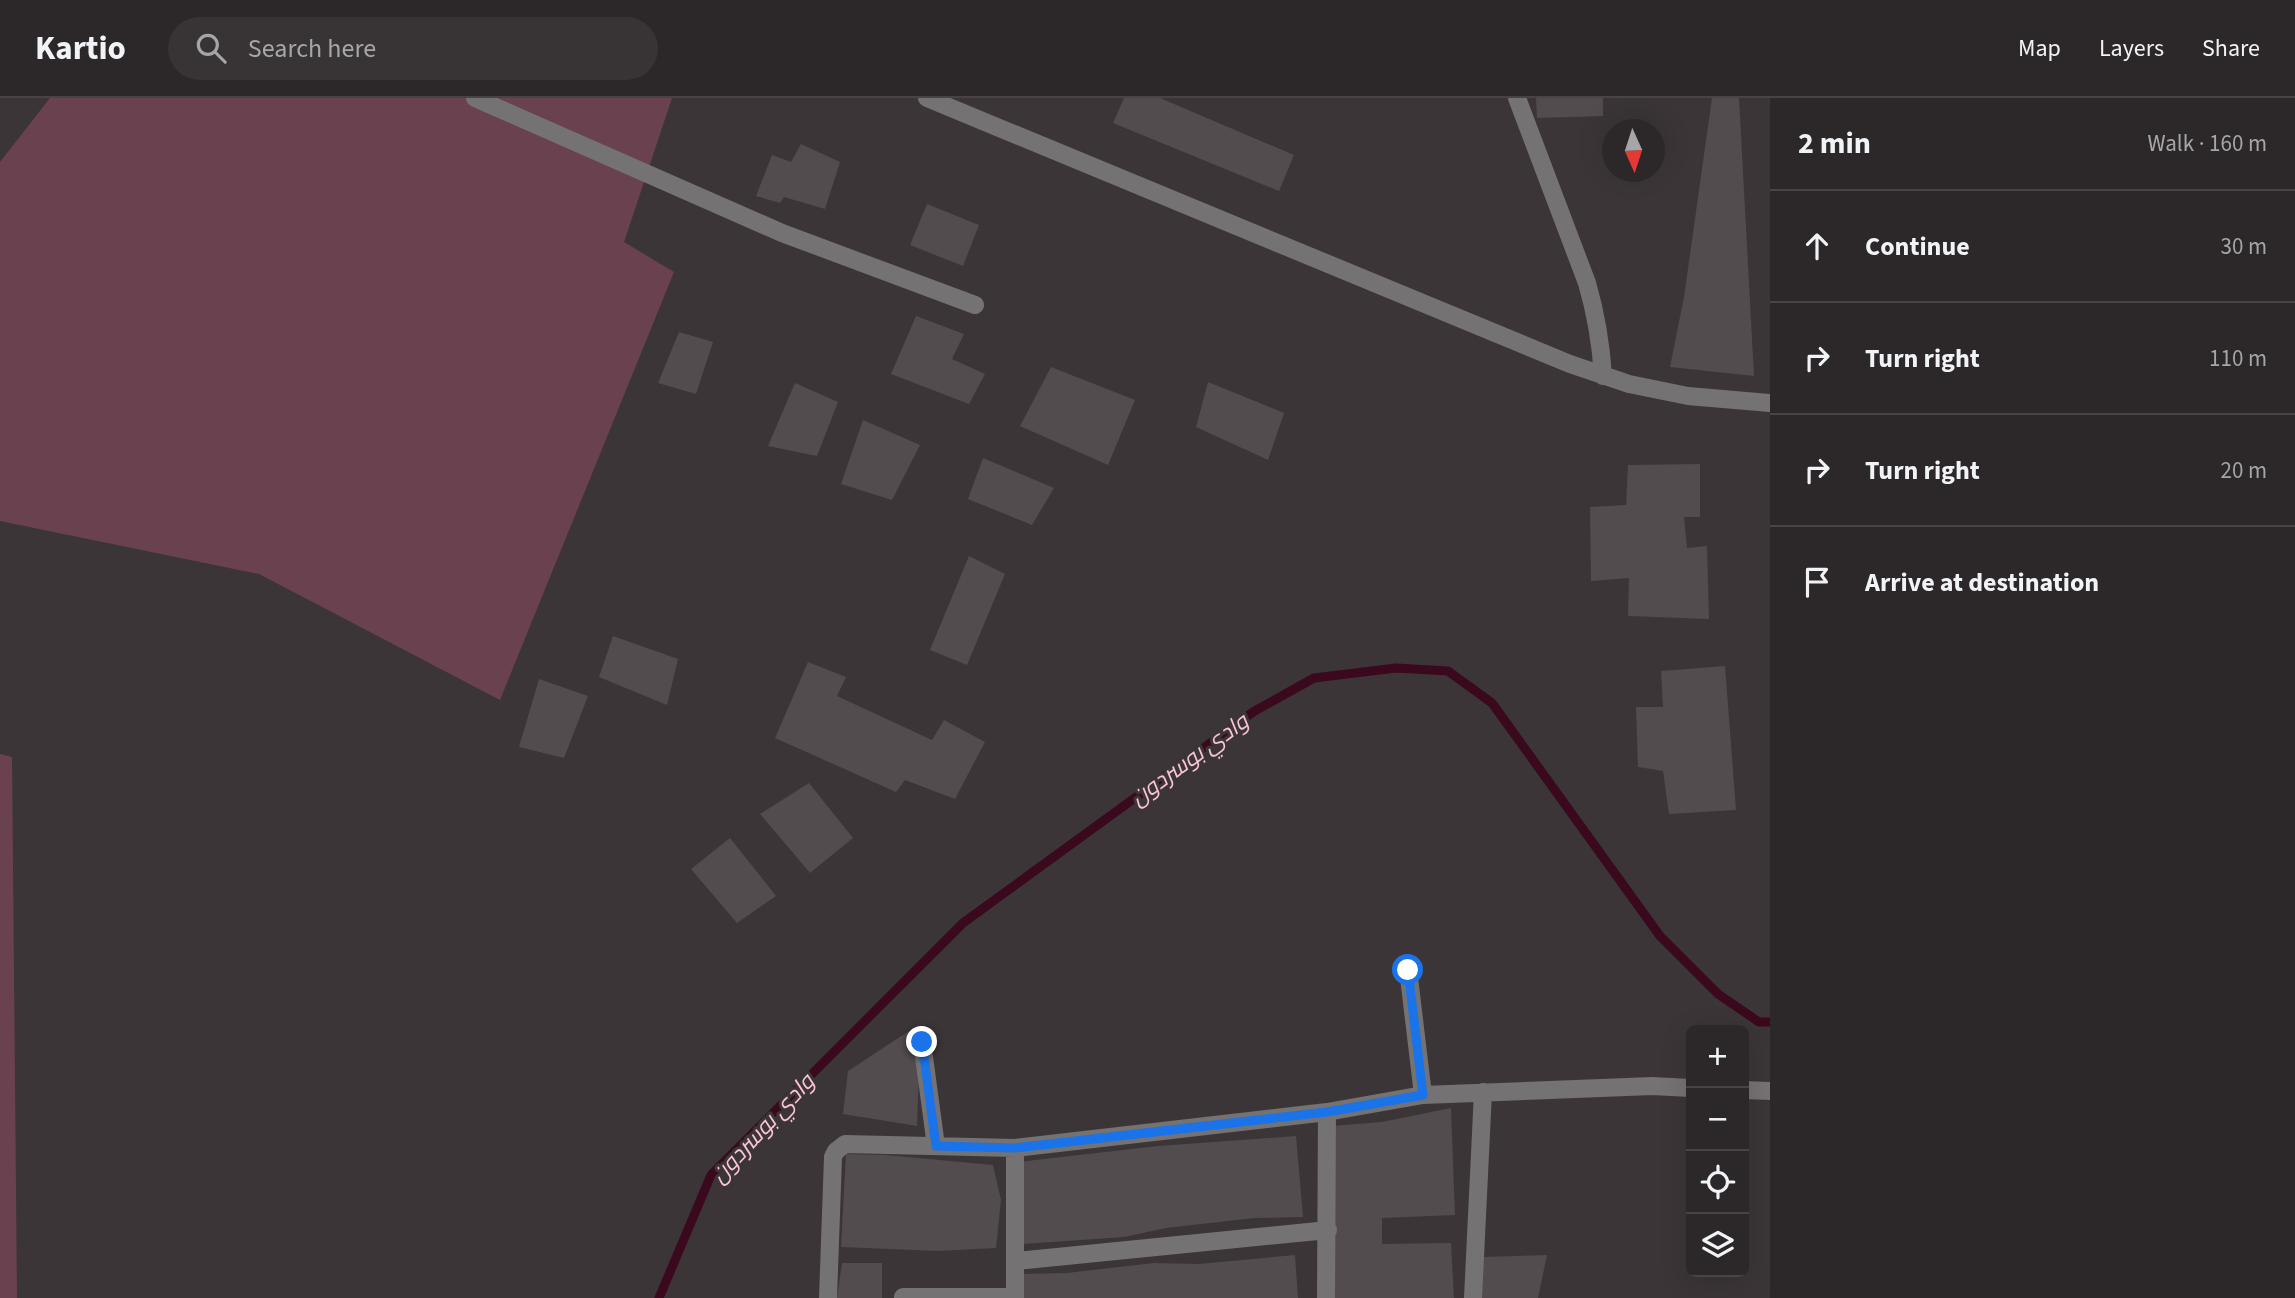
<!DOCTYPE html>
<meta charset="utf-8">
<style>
body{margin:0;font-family:"Source Sans 3",Cairo,sans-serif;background:#383435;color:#f1f3f6}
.controls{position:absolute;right:21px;bottom:21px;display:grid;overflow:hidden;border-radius:10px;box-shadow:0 7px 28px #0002}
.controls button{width:63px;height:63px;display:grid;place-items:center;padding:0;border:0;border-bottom:2px solid #484446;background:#2c2829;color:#f1f3f6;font:35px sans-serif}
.compass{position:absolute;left:1602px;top:21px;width:63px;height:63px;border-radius:50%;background:#2c2829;box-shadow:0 7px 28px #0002;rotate:177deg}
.stop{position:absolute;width:21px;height:21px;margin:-16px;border:5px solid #1a73e8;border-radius:50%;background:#fff}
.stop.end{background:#1a73e8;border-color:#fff;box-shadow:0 2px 7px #0008}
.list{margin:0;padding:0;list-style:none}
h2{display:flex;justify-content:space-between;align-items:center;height:91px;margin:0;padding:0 28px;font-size:30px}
h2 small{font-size:23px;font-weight:400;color:#a6a6a8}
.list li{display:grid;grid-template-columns:46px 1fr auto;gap:21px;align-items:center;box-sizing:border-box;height:112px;padding:0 28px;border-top:2px solid #484446}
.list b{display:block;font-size:26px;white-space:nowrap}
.list em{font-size:23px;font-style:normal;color:#a6a6a8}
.icon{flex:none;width:38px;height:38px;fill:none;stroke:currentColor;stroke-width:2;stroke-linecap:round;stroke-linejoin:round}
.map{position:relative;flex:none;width:1770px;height:1200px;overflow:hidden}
header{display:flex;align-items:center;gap:42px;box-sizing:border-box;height:98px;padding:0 35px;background:#2c2829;border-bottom:2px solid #484446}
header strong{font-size:33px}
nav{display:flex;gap:38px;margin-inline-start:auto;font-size:24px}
.search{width:490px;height:63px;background:#383435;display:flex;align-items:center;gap:18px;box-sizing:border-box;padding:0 24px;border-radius:38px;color:#a6a6a8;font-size:26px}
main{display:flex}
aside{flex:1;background:#2c2829}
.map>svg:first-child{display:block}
</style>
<header>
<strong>Kartio</strong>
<div class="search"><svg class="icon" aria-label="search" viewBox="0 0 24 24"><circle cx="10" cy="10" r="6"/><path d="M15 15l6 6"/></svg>Search here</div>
<nav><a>Map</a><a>Layers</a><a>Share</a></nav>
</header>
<main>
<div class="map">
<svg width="1770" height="1200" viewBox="0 0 1770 1200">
<rect width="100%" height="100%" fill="#3b3537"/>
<path fill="#6a424f" d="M50 0H672L624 144 674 174 500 602 259 476 0 423V64Z
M0 656 12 659 17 1200H0Z"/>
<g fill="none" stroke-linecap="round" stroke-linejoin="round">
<path stroke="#3a091e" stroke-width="9" d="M659 1200 711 1077 963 825 1253 614 1314 580 1396 570 1448 573 1492 605 1660 838 1718 896 1759 924H1770"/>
</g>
<path fill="#524c4e" d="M1124 0H1160L1294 57 1279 93 1113 25Z
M1536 0H1603V18L1537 20Z
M1712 0H1739L1754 278 1670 269 1684 199Z
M801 46 840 64 825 111 784 99 780 105 756 98 772 57 791 64Z
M927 106 979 127 963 168 910 147Z
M916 218 964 236 952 261 985 276 969 306 891 276Z
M679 234 713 244 696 296 658 285Z
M1051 269 1135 302 1108 367 1020 328Z
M1208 284 1284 315 1268 362 1196 329Z
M795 285 838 304 817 358 768 348Z
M863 322 920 347 892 402 841 386Z
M983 360 1054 390 1032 427 968 401Z
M1700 366V419H1684L1687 450 1707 448 1709 521 1628 518 1629 480 1591 483 1590 409 1626 407 1628 367Z
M969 458 1005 476 967 567 930 552Z
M613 538 678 561 667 607 599 579Z
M808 564 846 579 837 598 932 642 944 622 985 644 955 701 905 682 896 694 775 640Z
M1725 568 1736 712 1669 716 1663 673 1638 669 1636 609H1663L1661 573Z
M539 581 588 598 564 660 519 649Z
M809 685 853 740 810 775 760 716Z
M730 740 776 798 737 825 691 771Z
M912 931 919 971 917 1028 843 1016 848 973Z
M1451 1010 1455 1117 1382 1120V1146L1451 1145 1454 1200H1334L1335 1158 1332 1028 1382 1024Z
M1296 1038 1303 1119 1254 1120 1166 1130 1124 1139 1023 1146 1018 1064 1158 1048Z
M846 1056 886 1057 993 1067 1001 1102 996 1150 938 1153 841 1149Z
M1295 1157 1298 1200H1020L1019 1176 1067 1175 1154 1165 1199 1166Z
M1547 1157 1538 1200H1478L1483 1159Z
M842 1165H882V1200H837Z"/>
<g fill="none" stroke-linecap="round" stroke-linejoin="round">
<path stroke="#757273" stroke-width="18" d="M475 0 782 135 975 207
M927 0 1570 266 1629 286 1688 298 1770 305
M1517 0 1587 185C1596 216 1601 246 1603 278
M1408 871 1423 997
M922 944 936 1048
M1744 992 1770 993
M1016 1163 1328 1132
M903 1199H1015
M828 1200 833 1059 836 1053 845 1046 1015 1050 1327 1014 1423 997 1652 988 1691 990
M1015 1200V1050
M1326 1200 1327 1014
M1473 1200 1483 994"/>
</g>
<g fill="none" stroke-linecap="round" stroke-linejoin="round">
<path stroke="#1a73e8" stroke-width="9" d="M922 944 936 1048 1015 1050 1327 1014 1423 997 1408 872"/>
</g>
<g text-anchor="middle" stroke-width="6" stroke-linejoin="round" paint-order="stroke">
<g font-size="23" font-style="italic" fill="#f9c4d4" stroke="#3b3537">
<text transform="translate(1189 661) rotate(-36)" y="8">وادي بوسردون</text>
<text transform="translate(762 1030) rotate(-47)" y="8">وادي بوسردون</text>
</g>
</g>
</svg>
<div class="controls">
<button>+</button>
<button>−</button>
<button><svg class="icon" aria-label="locate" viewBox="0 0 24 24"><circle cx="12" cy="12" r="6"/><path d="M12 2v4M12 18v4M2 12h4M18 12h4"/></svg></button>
<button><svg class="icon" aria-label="layers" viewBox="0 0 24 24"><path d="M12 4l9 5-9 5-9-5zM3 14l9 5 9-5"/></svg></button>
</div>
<svg class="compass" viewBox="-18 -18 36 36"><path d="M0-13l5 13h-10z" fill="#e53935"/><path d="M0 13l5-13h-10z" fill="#a6a6a8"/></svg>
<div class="stop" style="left:1408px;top:872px"></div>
<div class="stop end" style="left:922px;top:944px"></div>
</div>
<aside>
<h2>2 min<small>Walk · 160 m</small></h2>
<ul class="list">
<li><svg class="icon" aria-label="ahead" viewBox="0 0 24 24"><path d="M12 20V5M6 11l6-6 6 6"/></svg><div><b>Continue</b></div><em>30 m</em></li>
<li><svg class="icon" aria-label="right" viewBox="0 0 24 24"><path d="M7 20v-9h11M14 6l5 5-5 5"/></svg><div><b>Turn right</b></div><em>110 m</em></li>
<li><svg class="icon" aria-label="right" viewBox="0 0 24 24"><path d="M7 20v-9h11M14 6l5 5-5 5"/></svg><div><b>Turn right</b></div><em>20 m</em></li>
<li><svg class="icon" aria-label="arrive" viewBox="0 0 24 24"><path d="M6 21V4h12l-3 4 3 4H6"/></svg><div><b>Arrive at destination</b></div></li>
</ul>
</aside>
</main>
